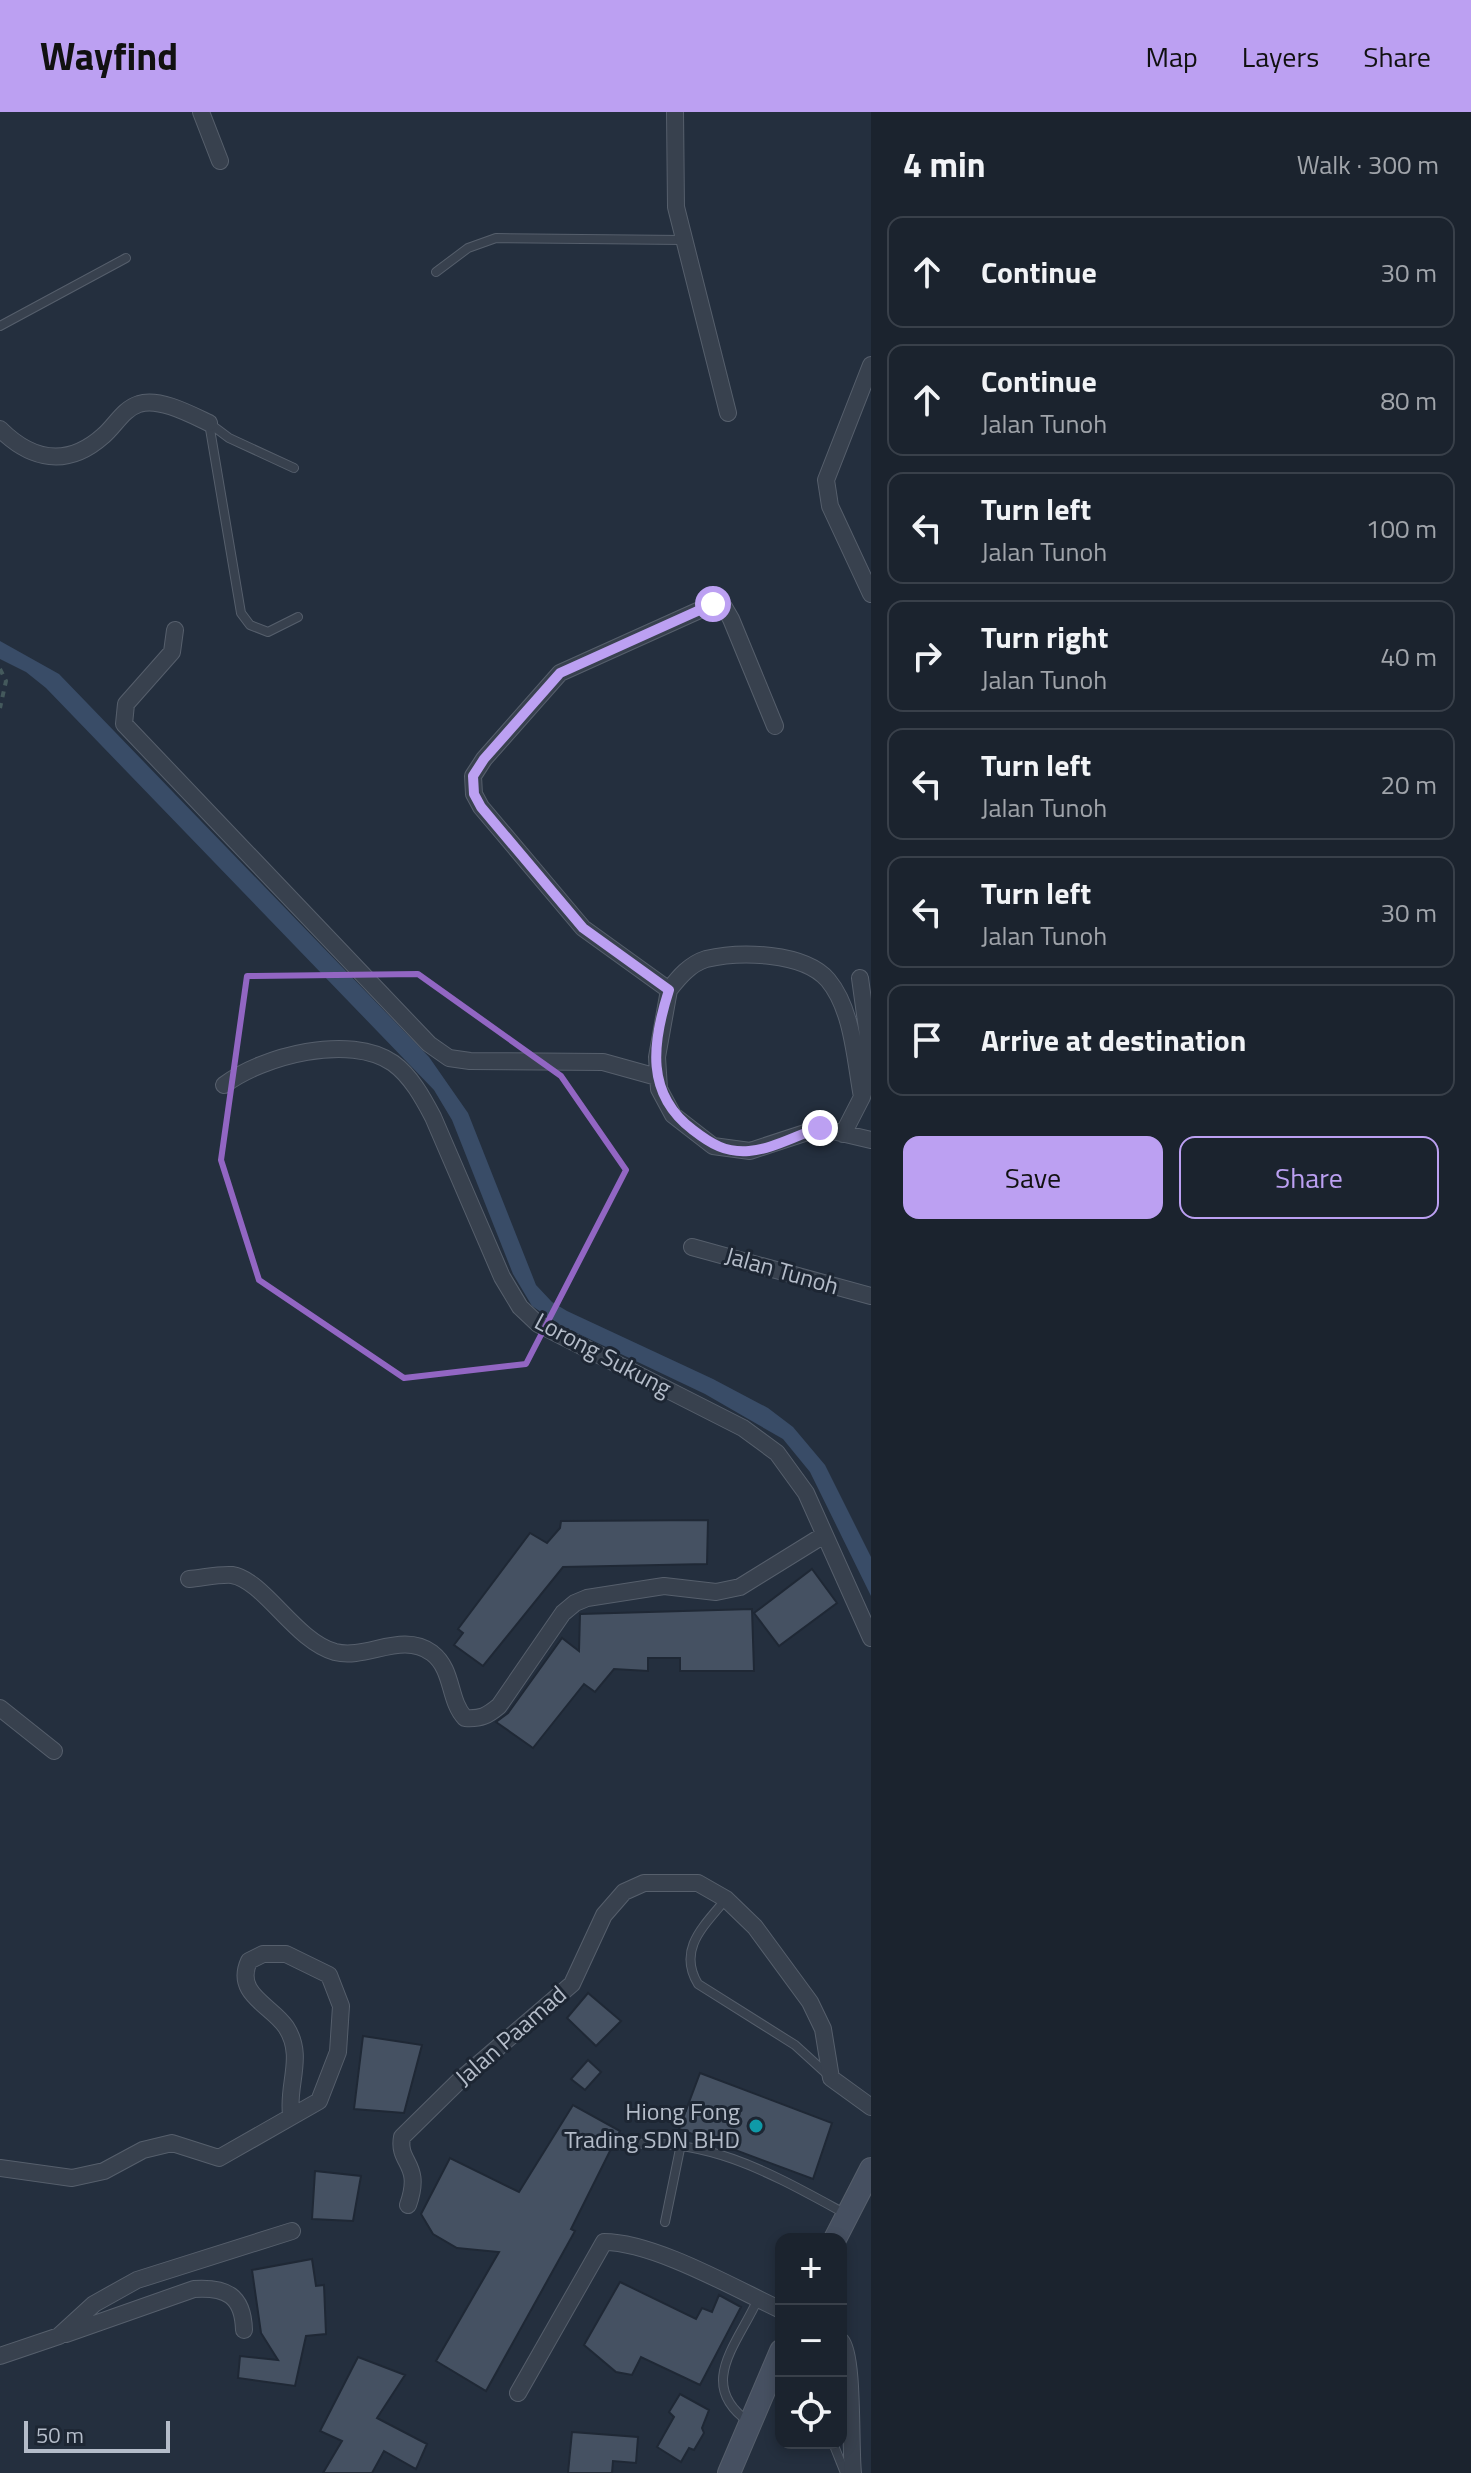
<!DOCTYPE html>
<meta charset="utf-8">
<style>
body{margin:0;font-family:"Titillium Web",sans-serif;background:#282f3a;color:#f1f3f6}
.controls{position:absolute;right:24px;bottom:24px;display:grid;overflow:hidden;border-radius:16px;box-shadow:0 4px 12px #0003}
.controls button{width:72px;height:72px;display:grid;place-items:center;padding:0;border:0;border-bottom:2px solid #39404a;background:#1b232e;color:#f1f3f6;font:40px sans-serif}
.scale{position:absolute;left:24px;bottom:20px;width:146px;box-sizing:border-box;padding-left:8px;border:4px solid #b4bcc9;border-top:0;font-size:22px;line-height:28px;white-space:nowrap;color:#b4bcc9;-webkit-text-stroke:6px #1d2633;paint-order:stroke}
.stop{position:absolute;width:24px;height:24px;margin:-18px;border:6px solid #bca0f2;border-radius:50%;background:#fff}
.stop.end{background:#bca0f2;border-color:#fff;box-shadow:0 2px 8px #0008}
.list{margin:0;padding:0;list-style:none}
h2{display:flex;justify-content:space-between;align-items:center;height:104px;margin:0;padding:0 32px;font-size:34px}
h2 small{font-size:26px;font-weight:400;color:#a0a4aa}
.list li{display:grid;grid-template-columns:52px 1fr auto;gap:24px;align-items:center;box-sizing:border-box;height:112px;margin:0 16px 16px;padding:0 16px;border:2px solid #39404a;border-radius:16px}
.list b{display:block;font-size:30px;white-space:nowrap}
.list p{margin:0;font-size:26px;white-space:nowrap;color:#a0a4aa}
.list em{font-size:26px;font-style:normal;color:#a0a4aa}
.actions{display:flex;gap:16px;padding:24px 32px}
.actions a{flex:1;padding:18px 0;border:2px solid #bca0f2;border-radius:16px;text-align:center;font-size:28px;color:#bca0f2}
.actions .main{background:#bca0f2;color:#111}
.icon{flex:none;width:44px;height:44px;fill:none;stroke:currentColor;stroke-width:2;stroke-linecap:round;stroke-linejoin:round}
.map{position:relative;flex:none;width:871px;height:2361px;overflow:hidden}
header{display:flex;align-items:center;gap:48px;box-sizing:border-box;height:112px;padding:0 40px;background:#bca0f2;color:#111}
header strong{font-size:38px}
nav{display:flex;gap:44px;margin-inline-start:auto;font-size:28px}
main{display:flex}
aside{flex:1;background:#1b232e}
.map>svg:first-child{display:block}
</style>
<header>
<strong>Wayfind</strong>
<nav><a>Map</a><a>Layers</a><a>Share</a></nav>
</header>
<main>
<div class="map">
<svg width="871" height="2361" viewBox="0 0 871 2361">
<rect width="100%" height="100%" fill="#242f3e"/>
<path fill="#394c67" d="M0 529 59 562 429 945 468 1001 536 1173 552 1190 567 1199 713 1267 768 1296 793 1315 825 1353 871 1445V1484L810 1360 783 1327 705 1282 562 1214 532 1194 513 1162 452 1008 434 978 46 576 26 560 0 547Z"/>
<path fill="#455162" stroke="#1f2835" stroke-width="2" d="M708 1408 707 1452 563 1455 483 1554 454 1533 463 1521 458 1517 530 1421 547 1431 560 1416 561 1409Z
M812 1457 837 1491 779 1534 754 1501Z
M752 1497 754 1559H680V1546H648V1559L614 1557 595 1580 584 1572 533 1636 496 1610 508 1601 562 1526 579 1539 580 1502Z
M588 1881 621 1909 596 1934 567 1906Z
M363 1924 422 1933 404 2001 354 1997Z
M588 1948 601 1960 585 1978 571 1967Z
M700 1961 832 2011 813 2067 679 2017Z
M573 1993 620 2019 571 2117 575 2119 486 2279 436 2249 499 2140 457 2136 433 2122 421 2102 450 2046 519 2080Z
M315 2059 361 2064 353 2109 312 2107Z
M312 2147 316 2174 324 2173 326 2222 306 2224 295 2274 238 2266 240 2244 278 2248 261 2221 252 2158Z
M620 2170 696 2207 702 2196 712 2200 719 2183 741 2195 700 2273 641 2245 632 2263 616 2260 584 2233Z
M358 2245 405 2263 377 2306 427 2332 416 2357 384 2339 372 2361H323L342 2329 320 2319Z
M680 2282 709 2298 702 2316 704 2321 694 2338 689 2336 681 2350 657 2335 674 2305 669 2300Z
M572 2320 638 2325 636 2351 613 2349 612 2361H568Z"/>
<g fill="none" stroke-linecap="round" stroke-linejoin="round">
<g stroke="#565f6c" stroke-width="10">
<path id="service" d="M436 160 468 136 496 126 682 128
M0 214 126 146
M294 356 229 326 209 311 241 501 250 513 268 520 298 505
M726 1787C704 1814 677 1837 698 1872L795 1933 828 1963
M622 2033C707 2023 774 2063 846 2102
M665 2110 681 2032
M749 2310C696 2273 737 2233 758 2187
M833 2331 845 2361"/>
</g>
<g stroke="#565f6c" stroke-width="18">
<path id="minor" d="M201 0 220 49
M675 0 676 95 728 301
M871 253 826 368 830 394 871 482
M0 317C31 348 67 356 103 324 115 314 123 297 139 292 159 285 192 303 209 311
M175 518 172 540 126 592 124 612 429 932 449 946 470 949 603 950 657 965
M775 614 731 507 724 495 713 492 560 561 484 647 473 664 474 682 481 695 583 816 669 878 657 945 659 977 673 1003 713 1034 750 1039 820 1016 871 1028
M860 866 871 946
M669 878C679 865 690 852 706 847 740 839 804 840 828 868 853 898 855 948 862 985
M224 973C262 944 350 921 393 951 411 964 423 986 433 1005L502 1165 520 1195 538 1212 743 1316 777 1341 806 1381 871 1526
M843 1022 862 985 871 954
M692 1135 871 1184
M189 1467C202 1466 219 1462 232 1463 264 1468 295 1529 335 1540 367 1548 402 1519 432 1541 454 1558 448 1588 465 1606 481 1607 487 1604 499 1594L563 1501 575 1491 587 1486 664 1474 716 1480 740 1475 824 1423
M0 1596 54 1639
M0 2056 72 2066 104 2059 143 2038 172 2031 219 2046 319 1989 338 1940 341 1894 329 1863 286 1842H263L249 1849C234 1882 271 1893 286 1915 305 1944 287 1972 291 2002
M408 2093C423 2051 397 2052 402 2025L461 1967 572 1872 604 1803 624 1780 644 1771H698L726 1787 755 1815 810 1890 823 1917 831 1966 871 1995
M66 2222 194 2177C226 2175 243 2183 244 2218
M841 2229C854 2243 850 2334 853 2361
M0 2244 59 2224 94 2192 137 2168 292 2119
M518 2281 604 2130C654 2130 734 2176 781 2198"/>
</g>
<g stroke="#565f6c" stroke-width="24">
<path id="secondary" d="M835 2127 871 2057
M729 2361 781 2239"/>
</g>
<path stroke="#44595c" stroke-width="4" stroke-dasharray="6 6" stroke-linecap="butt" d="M0 557 6 569 0 596"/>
<use href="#service" stroke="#38414e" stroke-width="8"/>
<use href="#minor" stroke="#38414e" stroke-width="16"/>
<use href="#secondary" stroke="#465061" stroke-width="22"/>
</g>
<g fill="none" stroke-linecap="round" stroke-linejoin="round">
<path stroke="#bca0f2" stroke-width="10" d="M713 492 560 561 484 647 473 664 474 682 481 695 583 816 669 878C652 931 645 982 693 1018 711 1032 726 1041 749 1039 773 1037 796 1023 820 1016"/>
</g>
<path fill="none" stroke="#9266c3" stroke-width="6" stroke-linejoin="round" d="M418 862 561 964 626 1058 526 1252 404 1266 259 1168 221 1048 247 864Z"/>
<circle fill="#0f9aa8" stroke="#1d2633" stroke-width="3" cx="756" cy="2014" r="8"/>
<g text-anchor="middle" stroke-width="6" stroke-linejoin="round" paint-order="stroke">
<g font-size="24" fill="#b4bcc9" stroke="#1d2633">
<text transform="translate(782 1159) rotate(16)" y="8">Jalan Tunoh</text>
<text transform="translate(603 1243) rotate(28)" y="8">Lorong Sukung</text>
<text transform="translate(511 1924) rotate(-41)" y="8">Jalan Paamad</text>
</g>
<g font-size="24" fill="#b4bcc9" stroke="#1d2633" text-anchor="end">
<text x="740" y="2008">Hiong Fong<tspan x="740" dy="28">Trading SDN BHD</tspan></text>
</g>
</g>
</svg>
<div class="controls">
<button>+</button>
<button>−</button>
<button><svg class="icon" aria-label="locate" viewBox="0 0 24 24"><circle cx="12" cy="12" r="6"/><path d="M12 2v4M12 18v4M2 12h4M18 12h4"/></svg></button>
</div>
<div class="scale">50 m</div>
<div class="stop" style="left:713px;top:492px"></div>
<div class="stop end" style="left:820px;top:1016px"></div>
</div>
<aside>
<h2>4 min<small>Walk · 300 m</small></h2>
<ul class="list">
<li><svg class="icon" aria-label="ahead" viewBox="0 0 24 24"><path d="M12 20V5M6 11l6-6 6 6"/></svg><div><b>Continue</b></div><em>30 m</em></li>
<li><svg class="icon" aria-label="ahead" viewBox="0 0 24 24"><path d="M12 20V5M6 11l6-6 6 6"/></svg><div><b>Continue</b><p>Jalan Tunoh</p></div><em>80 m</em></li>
<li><svg class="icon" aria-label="left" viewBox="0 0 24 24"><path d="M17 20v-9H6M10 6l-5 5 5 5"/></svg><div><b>Turn left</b><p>Jalan Tunoh</p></div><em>100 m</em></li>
<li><svg class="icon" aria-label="right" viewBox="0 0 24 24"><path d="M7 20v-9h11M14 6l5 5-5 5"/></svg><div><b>Turn right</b><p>Jalan Tunoh</p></div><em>40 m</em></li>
<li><svg class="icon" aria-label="left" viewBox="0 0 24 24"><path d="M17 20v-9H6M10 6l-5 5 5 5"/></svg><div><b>Turn left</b><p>Jalan Tunoh</p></div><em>20 m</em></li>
<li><svg class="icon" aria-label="left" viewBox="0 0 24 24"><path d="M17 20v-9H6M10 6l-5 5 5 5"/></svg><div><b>Turn left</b><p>Jalan Tunoh</p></div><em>30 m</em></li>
<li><svg class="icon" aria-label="arrive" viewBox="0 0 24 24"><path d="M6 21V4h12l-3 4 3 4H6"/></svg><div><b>Arrive at destination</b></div></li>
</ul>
<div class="actions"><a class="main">Save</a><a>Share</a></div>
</aside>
</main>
